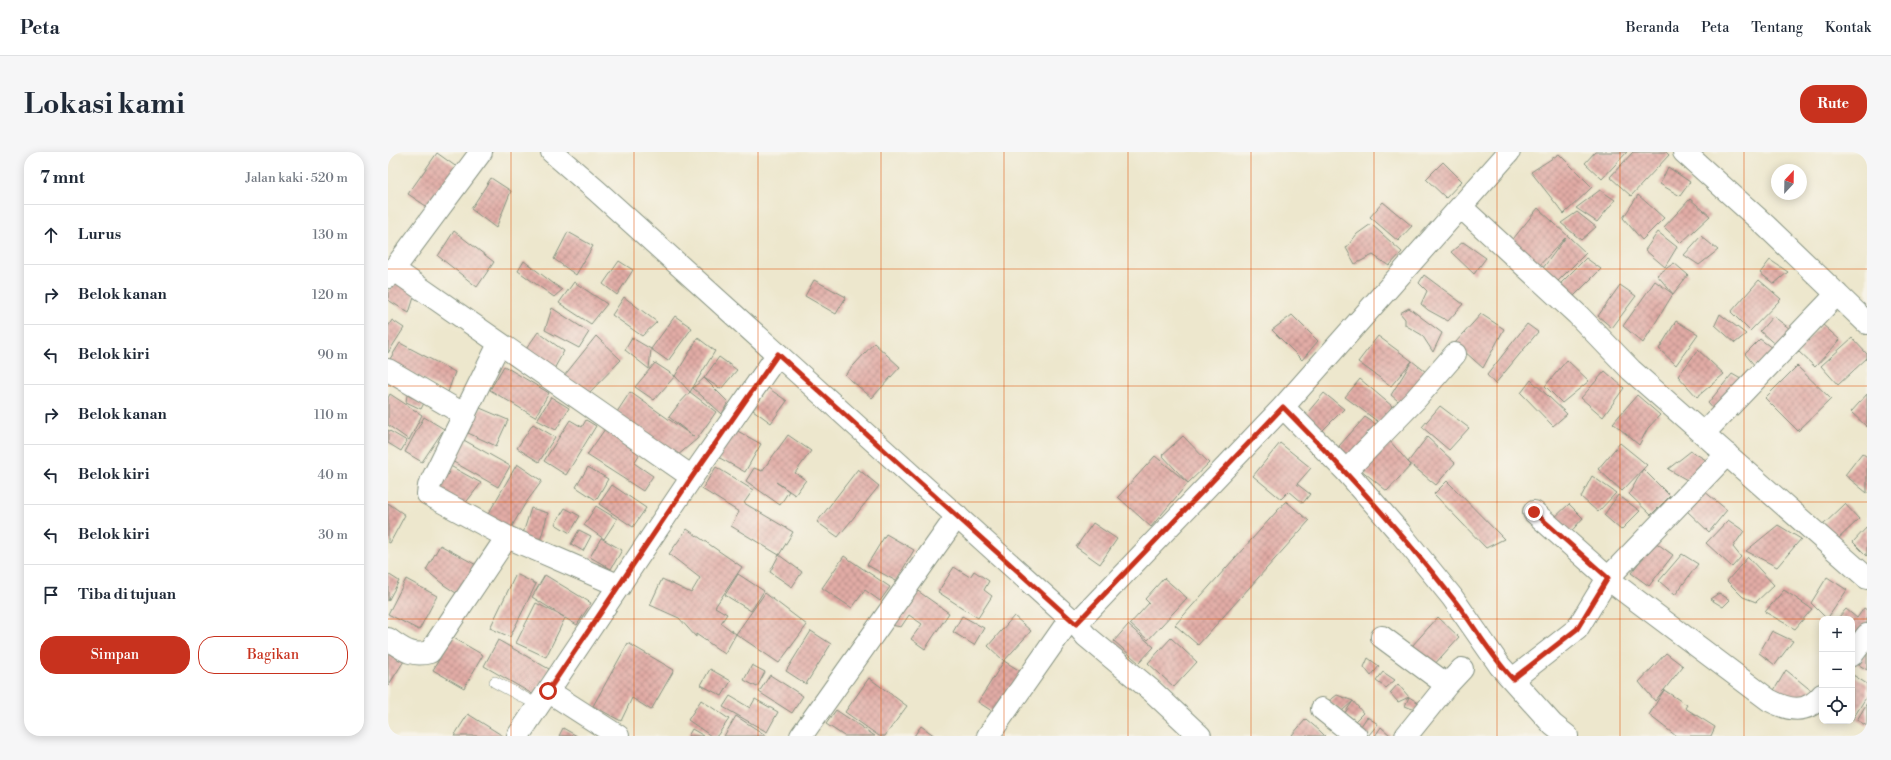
<!DOCTYPE html>
<html lang="id">
<meta charset="utf-8">
<style>
body{margin:0;font-family:"Libre Bodoni",serif;background:#f6f6f7;color:#1f2937}
.controls{position:absolute;right:12px;bottom:12px;display:grid;overflow:hidden;border-radius:8px;box-shadow:0 2px 10px #0003}
.controls button{width:36px;height:36px;display:grid;place-items:center;padding:0;border:0;border-bottom:1px solid #e0e1e3;background:#fff;color:#1f2937;font:20px sans-serif}
.compass{position:absolute;left:1383px;top:12px;width:36px;height:36px;border-radius:50%;background:#fff;box-shadow:0 2px 10px #0003;rotate:22deg}
.stop{position:absolute;width:12px;height:12px;margin:-9px;border:3px solid #c8321e;border-radius:50%;background:#fff}
.stop.end{background:#c8321e;border-color:#fff;box-shadow:0 1px 4px #0008}
.list{margin:0;padding:0;list-style:none}
h2{display:flex;justify-content:space-between;align-items:center;height:52px;margin:0;padding:0 16px;font-size:17px}
h2 small{font-size:13px;font-weight:400;color:#747a83}
.list li{display:grid;grid-template-columns:26px 1fr auto;gap:12px;align-items:center;box-sizing:border-box;height:60px;padding:0 16px;border-top:1px solid #e0e1e3}
.list b{display:block;font-size:15px;white-space:nowrap}
.list em{font-size:13px;font-style:normal;color:#747a83}
.actions{display:flex;gap:8px;padding:12px 16px}
.actions a{flex:1;padding:9px 0;border:1px solid #c8321e;border-radius:16px;text-align:center;font-size:14px;color:#c8321e}
.actions .main{background:#c8321e;color:#fff}
.icon{flex:none;width:22px;height:22px;fill:none;stroke:currentColor;stroke-width:2;stroke-linecap:round;stroke-linejoin:round}
.map{position:relative;flex:none;width:1479px;height:584px;overflow:hidden;border-radius:16px}
header{display:flex;align-items:center;gap:24px;box-sizing:border-box;height:56px;padding:0 20px;background:#fff;border-bottom:1px solid #e0e1e3}
header strong{font-size:19px}
nav{display:flex;gap:22px;margin-inline-start:auto;font-size:14px}
.intro{display:flex;align-items:center;justify-content:space-between;box-sizing:border-box;height:96px;padding:0 24px}
h1{margin:0;font-size:28px}
.button{padding:10px 18px;border-radius:16px;background:#c8321e;color:#fff;font-size:14px;font-weight:700}
main{display:flex;gap:24px;padding:0 24px}
aside{flex:1;background:#fff;border-radius:16px;box-shadow:0 2px 10px #0003}
.map>svg:first-child{display:block}
</style>
<header>
<strong>Peta</strong>
<nav><a>Beranda</a><a>Peta</a><a>Tentang</a><a>Kontak</a></nav>
</header>
<div class="intro"><h1>Lokasi kami</h1><a class="button">Rute</a></div>
<main>
<aside>
<h2>7 mnt<small>Jalan kaki · 520 m</small></h2>
<ul class="list">
<li><svg class="icon" aria-label="ahead" viewBox="0 0 24 24"><path d="M12 20V5M6 11l6-6 6 6"/></svg><div><b>Lurus</b></div><em>130 m</em></li>
<li><svg class="icon" aria-label="right" viewBox="0 0 24 24"><path d="M7 20v-9h11M14 6l5 5-5 5"/></svg><div><b>Belok kanan</b></div><em>120 m</em></li>
<li><svg class="icon" aria-label="left" viewBox="0 0 24 24"><path d="M17 20v-9H6M10 6l-5 5 5 5"/></svg><div><b>Belok kiri</b></div><em>90 m</em></li>
<li><svg class="icon" aria-label="right" viewBox="0 0 24 24"><path d="M7 20v-9h11M14 6l5 5-5 5"/></svg><div><b>Belok kanan</b></div><em>110 m</em></li>
<li><svg class="icon" aria-label="left" viewBox="0 0 24 24"><path d="M17 20v-9H6M10 6l-5 5 5 5"/></svg><div><b>Belok kiri</b></div><em>40 m</em></li>
<li><svg class="icon" aria-label="left" viewBox="0 0 24 24"><path d="M17 20v-9H6M10 6l-5 5 5 5"/></svg><div><b>Belok kiri</b></div><em>30 m</em></li>
<li><svg class="icon" aria-label="arrive" viewBox="0 0 24 24"><path d="M6 21V4h12l-3 4 3 4H6"/></svg><div><b>Tiba di tujuan</b></div></li>
</ul>
<div class="actions"><a class="main">Simpan</a><a>Bagikan</a></div>
</aside>
<div class="map">
<svg width="1479" height="584" viewBox="0 0 1479 584">
<defs>
<pattern id="building-cross-hatch" width="8" height="8" patternUnits="userSpaceOnUse"><rect width="8" height="8" fill="#e2aca6"/><path d="M0 0l8 8M0 8l8-8" fill="none" stroke="#b78d88"/></pattern>
</defs>
<rect width="100%" height="100%" fill="#f7f3e8"/>
<filter id="ink" filterUnits="userSpaceOnUse"><feTurbulence type="fractalNoise" baseFrequency=".025" numOctaves="2"/><feDisplacementMap in="SourceGraphic" scale="8" xChannelSelector="R" yChannelSelector="G"/><feConvolveMatrix kernelMatrix="1 2 1 2 8 2 1 2 1" color-interpolation-filters="sRGB"/></filter>
<filter id="wash" filterUnits="userSpaceOnUse"><feTurbulence type="fractalNoise" baseFrequency=".012" numOctaves="4" result="noise"/><feDisplacementMap in="SourceGraphic" scale="16" xChannelSelector="R" yChannelSelector="G"/><feGaussianBlur stdDeviation="0.9" result="paint"/><feColorMatrix in="noise" values="0 0 0 0 0 0 0 0 0 0 0 0 0 0 0 0 0 1.4 0 .05"/><feComposite in="paint" operator="in"/></filter>
<g filter="url(#wash)">
<rect width="100%" height="100%" fill="#ede7cd"/>
<g id="blocks">
<path fill="url(#building-cross-hatch)" d="M1207 0H1239L1214 27 1197 11Z
M1245 0H1278L1281 3 1243 44 1222 25Z
M49 1 70 16 41 56 20 42Z
M1171 2 1204 35 1176 62 1143 20Z
M1055 10 1074 29 1058 46 1038 27Z
M1280 15 1302 30 1292 44 1272 32Z
M103 26 123 39 108 76 83 57Z
M1212 38 1227 48 1209 70 1188 56Z
M1250 43 1276 66 1254 88 1235 66Z
M1302 47 1322 64 1293 91 1276 75Z
M995 50 1024 74 1010 89 982 65Z
M1150 56 1198 101 1168 131 1155 116 1178 85 1148 117 1121 92Z
M1189 60 1208 75 1193 88 1173 71Z
M983 72 1014 100 1001 114 985 103 967 112 958 96 969 82Z
M66 79 106 110 89 135 50 104Z
M180 80 205 94 188 123 166 107Z
M1270 80 1289 95 1277 115 1257 98Z
M1313 84 1330 98 1311 113 1296 103Z
M1075 90 1098 106 1086 122 1063 100Z
M1198 106 1213 117 1184 146 1173 131Z
M1382 108 1400 120 1386 132 1372 121Z
M136 109 174 138 166 145 130 119Z
M231 109 245 118 229 143 215 132Z
M1286 111 1300 123 1285 142 1255 191 1235 174 1267 129 1285 142 1269 123Z
M1036 123 1075 152 1060 169 1040 158 1033 152 1039 139 1031 131Z
M426 128 458 145 448 162 417 144Z
M1371 128 1393 147 1362 179 1343 160Z
M7 129 27 142 21 161 0 148V140Z
M186 130 219 152 203 172 171 151Z
M1232 133 1248 144 1224 176 1210 164Z
M236 145 269 170 254 184 224 163Z
M164 156 201 180 191 196 157 178Z
M1021 156 1054 181 1045 200 1034 183 1017 173V167L1012 161Z
M1093 162 1116 177 1095 216 1067 191Z
M1332 162 1358 182 1347 191 1327 173Z
M904 163 930 189 914 208 884 178Z
M287 164 304 176 280 209 263 197Z
M1385 164 1406 180 1392 197 1372 179Z
M4 168 16 176 0 201V175Z
M1288 169 1310 182 1288 213 1271 197Z
M1139 172 1150 180 1107 232 1099 223Z
M1434 172 1452 188 1427 215 1410 199Z
M150 180 176 199 166 217 136 200Z
M208 184 233 208 200 242 176 224Z
M990 184 1024 209 1043 224 1016 254 1003 243 1024 209 1003 234 970 210Z
M244 186 263 197 261 217 237 198Z
M310 186 327 199 302 240 287 224 266 248 247 235 267 211 287 224Z
M1464 186 1479 202V206L1450 233 1433 214Z
M1372 187 1388 199 1367 214 1357 202Z
M12 191 67 220 60 240 0 210Z
M486 191 512 215 484 246 457 223Z
M1310 198 1336 222 1309 245 1290 224Z
M331 205 349 218 333 237 316 226 340 250 334 262 305 236 316 226Z
M1179 208 1201 229 1174 251 1157 234Z
M116 214 161 241 147 265 102 238Z
M1409 214 1443 247 1410 279 1377 246Z
M1217 219 1236 236 1215 265 1193 246Z
M1344 222 1358 230 1328 260 1320 251Z
M972 227 1004 254 993 272 957 245Z
M1143 228 1179 262 1165 274 1133 241Z
M380 236 399 249 383 271 365 258Z
M242 240 306 285 281 265 290 253 302 240 328 260 309 287 289 304 227 263Z
M936 241 956 257 932 281 915 266Z
M2 242 34 263 21 288 0 273V246Z
M1479 242V275L1463 260Z
M19 243 36 251 33 257 18 250Z
M1249 243 1272 263 1260 276 1251 293 1225 271Z
M163 245 181 256 168 278 149 268Z
M1052 254 1081 276 1061 298 1034 275Z
M92 256 120 268 108 294 80 281Z
M36 265 56 277 34 310 17 300Z
M977 265 992 275 959 309 951 294Z
M182 268 194 275 198 268 208 274 178 323 156 309Z
M145 272 167 285 151 310 129 296Z
M217 277 253 300 246 311 265 324 255 339 199 303Z
M346 277 373 292 357 320 330 305Z
M0 278 19 289 13 299 0 291Z
M400 283 423 299 407 321 418 328 407 343 388 330 401 339 392 353 358 329 366 316 374 319Z
M795 284 821 311 800 331 763 375 730 345 767 304 800 331 774 303Z
M1039 285 1067 311 1048 333 1020 310 1023 313 999 339 972 317 1001 288 1020 310Z
M74 287 122 314 110 335 62 308Z
M892 291 923 316 909 332 922 342 915 351 901 339 893 347 865 324Z
M1232 291 1259 313 1234 339 1210 317Z
M1303 299 1323 311 1299 328 1280 317Z
M1474 301 1479 305V341L1457 323Z
M57 311 93 331 73 357 44 341Z
M129 312 154 329 137 352 118 384 95 371Z
M200 315 220 327 208 348 188 335Z
M328 315 365 338 356 351 405 380 391 403 343 374 351 360 314 337Z
M470 317 491 334 450 385 429 370Z
M1255 317 1282 344 1263 363 1241 342Z
M1204 324 1228 341 1210 360 1193 345Z
M1059 329 1116 387 1098 396 1046 342Z
M224 333 258 356 245 375 211 352Z
M1316 339 1339 358 1321 380 1298 358Z
M1230 343 1252 359 1233 378 1216 363Z
M898 349 921 369 810 493 787 473Z
M0 351 17 363 2 391 0 390Z
M1181 352 1195 366 1180 383 1164 368Z
M1457 352 1471 367 1448 389 1433 375Z
M208 354 229 367 216 387 196 373Z
M143 356 160 361 151 393 133 388Z
M177 356 192 364 182 381 167 372Z
M1340 368 1356 379 1345 395 1353 405 1344 415 1318 391Z
M705 371 729 387 712 412 688 395Z
M1390 373 1413 387 1389 415 1358 399Z
M1479 375V404L1465 390Z
M299 377 354 415 327 455 339 462 333 471 348 482 337 502 308 482V485L291 466 262 453 274 427 303 441 312 426 281 402Z
M191 378 203 384 195 399 183 392Z
M498 382 526 398 508 429 479 413Z
M213 386 234 398 223 417 202 405Z
M1267 390 1285 403 1261 434 1243 421Z
M52 393 92 415 74 445 56 433 38 418Z
M1294 402 1310 412 1287 443 1271 429Z
M391 403 414 420 404 435 382 420Z
M456 404 502 435 492 449 477 438 464 456 434 436Z
M1360 405 1386 433 1368 450 1355 445 1339 429Z
M566 415 582 425 586 419 601 429 596 438 604 444 590 466 550 440Z
M0 422 11 429 0 449Z
M128 422 148 432 122 485 102 476Z
M350 422 376 439 363 459 337 443Z
M157 423 203 451 189 473 177 466 158 505 128 491 148 451 176 465 144 445Z
M1439 425 1459 438 1439 467 1423 451Z
M776 426 799 446 760 488 742 472 761 451 757 447Z
M18 427 49 444 31 478 0 462Z
M527 437 561 461 537 497 523 487 534 472 521 463 513 475 503 473Z
M1396 438 1424 457 1407 477 1377 460Z
M377 441 419 473 391 511 348 482Z
M1331 441 1342 448 1335 455 1322 447Z
M1476 456 1479 458V474L1471 483 1464 477V467L1450 466 1458 457 1469 466Z
M574 464 596 476 586 493 565 480Z
M626 464 643 479 616 509 600 494Z
M1050 465 1071 485 1045 514 1024 494Z
M740 473 766 495 751 511 726 489Z
M423 479 443 492 418 532 398 519Z
M1384 479 1405 489 1387 513 1371 501Z
M64 485 95 503 76 536 45 518Z
M783 486 809 510 786 535 760 511Z
M110 488 161 517 146 543 96 514Z
M240 491 286 518 263 558 244 546 233 569 205 554Z
M0 500 16 509 0 534Z
M1479 500V518L1468 511Z
M1278 501 1295 514 1276 538 1299 553 1297 556 1327 575 1323 584H1288L1261 563 1276 538 1267 549 1251 530Z
M980 506 991 514 983 524 976 515Z
M616 509 637 522 610 563 590 550Z
M364 513 377 520 369 535 356 528Z
M322 517 343 529 334 544 313 533Z
M1398 518 1425 540 1414 556 1385 540Z
M995 520 1007 528 998 536 988 529Z
M382 523 415 544 404 561 371 540Z
M1465 523 1479 532V544L1464 568Z
M481 526 519 554 497 584H491L457 560Z
M1010 532 1021 545 1034 553 1027 558 1017 554 1021 545 1010 550 1002 541Z
M949 543 965 549 954 559 941 549Z
M342 544 362 556 367 547 390 560 379 580 335 555Z
M313 548 341 567 329 584H323L300 568Z
M965 549 975 561 967 569 956 562Z
M1479 551V574L1469 568Z
M448 558 487 584H456L438 572Z
M80 562 115 584H66Z
M348 564 379 584H336Z
M979 565 990 572 980 584 971 577Z
M918 567 932 579 937 584H903Z
M533 574 547 584H526Z
M993 575 1003 584H987Z
M175 576 189 584H171Z
M304 577 316 584H300Z"/>
</g>
</g>
<g filter="url(#ink)">
<use href="#blocks" fill-opacity="0" stroke="#869280" stroke-width="1"/>
<g fill="none" stroke-linecap="round" stroke-linejoin="round">
<g stroke="#869280" stroke-width="12">
<path id="lane" d="M107 530 150 553"/>
</g>
<g stroke="#869280" stroke-width="24">
<path id="street" d="M1296 0 1378 74 1479 171
M1073 55 1190 163 1243 218 1479 426
M5 117 304 325
M0 125 93 0
M111 192 41 334 40 342 119 385 232 434
M0 218 77 263
M895 255 958 319 1012 381 1064 445 1112 514 1165 573 1179 584
M1316 281 1449 142
M958 319 1027 248 1067 202
M1146 360 1228 433 1381 548C1400 558 1418 563 1434 543
M688 472 895 255 1121 0
M994 485 1059 533
M0 487C15 497 23 505 42 500L119 385
M1464 503 1479 483
M1125 527 1189 477 1220 426 1339 302
M160 539 230 584
M934 557 968 584
M130 584 304 325 390 202
M413 584 569 364
M600 584 682 467
M1018 584 1059 533 1074 517"/>
</g>
<g stroke="#869280" stroke-width="24">
<path id="secondary" d="M164 0 209 39 688 472 698 484 764 539 812 584"/>
</g>
<use href="#lane" stroke="#fff" stroke-width="11"/>
<use href="#street" stroke="#fff" stroke-width="22"/>
<use href="#secondary" stroke="#fff" stroke-width="22"/>
</g>
</g>
<g fill="none" stroke-linecap="round" stroke-linejoin="round" filter="url(#ink)">
<path stroke="#c8321e" stroke-width="5" d="M160 539 304 325 390 202 688 472 895 255C954 315 1011 377 1063 444 1085 471 1101 502 1125 527L1189 477 1220 426 1146 360"/>
</g>
<path fill="none" stroke="#de580e" stroke-width="1" stroke-opacity="0.55" d="M123 0V584M246 0V584M370 0V584M493 0V584M616 0V584M740 0V584M863 0V584M986 0V584M1109 0V584M1232 0V584M1356 0V584M0 117H1479M0 234H1479M0 350H1479M0 467H1434M1464 467H1479"/>
</svg>
<div class="controls">
<button>+</button>
<button>−</button>
<button><svg class="icon" aria-label="locate" viewBox="0 0 24 24"><circle cx="12" cy="12" r="6"/><path d="M12 2v4M12 18v4M2 12h4M18 12h4"/></svg></button>
</div>
<svg class="compass" viewBox="-18 -18 36 36"><path d="M0-13l5 13h-10z" fill="#e53935"/><path d="M0 13l5-13h-10z" fill="#747a83"/></svg>
<div class="stop" style="left:160px;top:539px"></div>
<div class="stop end" style="left:1146px;top:360px"></div>
</div>
</main>
